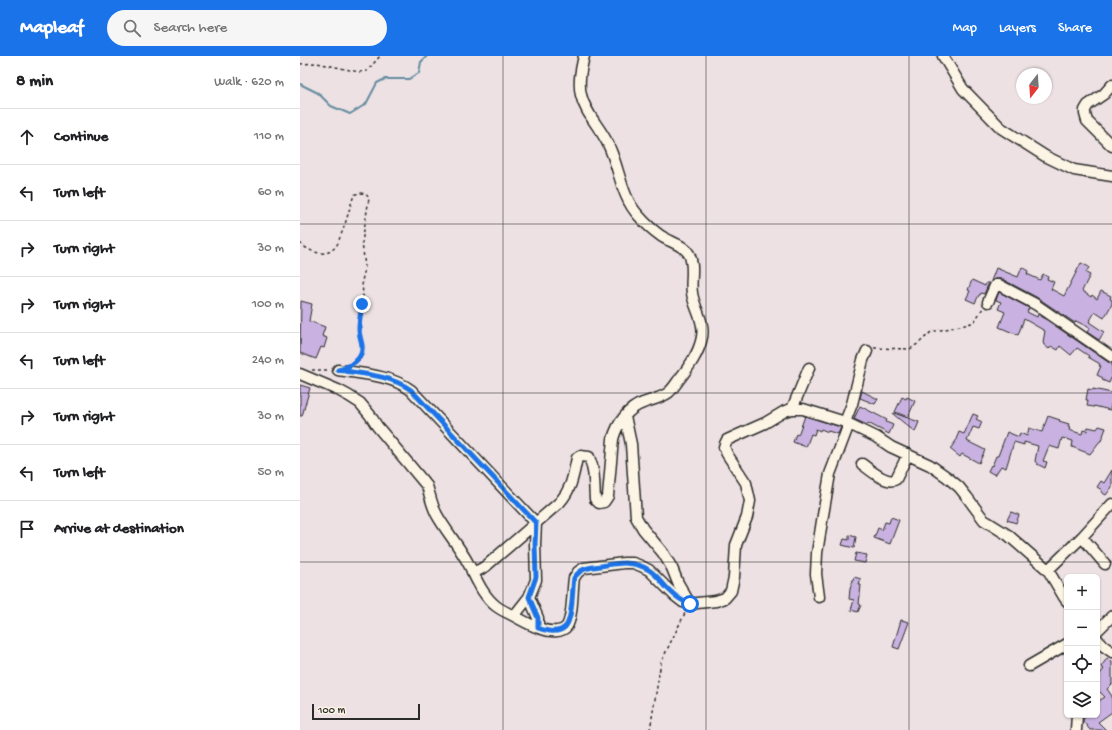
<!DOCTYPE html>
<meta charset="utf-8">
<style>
body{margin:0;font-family:"Gochi Hand",sans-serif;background:#f6f6f6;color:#202124}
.controls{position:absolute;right:12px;bottom:12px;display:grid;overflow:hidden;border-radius:6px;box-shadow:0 1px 3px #0004}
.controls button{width:36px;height:36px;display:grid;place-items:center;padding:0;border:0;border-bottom:1px solid #e0e0e0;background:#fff;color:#202124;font:20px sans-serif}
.compass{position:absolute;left:716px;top:12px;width:36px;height:36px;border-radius:50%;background:#fff;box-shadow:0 1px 3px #0004;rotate:197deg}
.scale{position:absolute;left:12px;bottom:10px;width:108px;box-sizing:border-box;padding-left:4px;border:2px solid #2b2b2b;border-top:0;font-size:11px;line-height:14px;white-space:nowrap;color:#2b2b2b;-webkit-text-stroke:3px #fcf5e5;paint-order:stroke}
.stop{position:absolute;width:12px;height:12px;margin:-9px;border:3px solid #1a73e8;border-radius:50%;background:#fff}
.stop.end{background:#1a73e8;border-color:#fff;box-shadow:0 1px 4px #0008}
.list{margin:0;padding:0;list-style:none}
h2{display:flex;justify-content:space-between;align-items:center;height:52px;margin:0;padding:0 16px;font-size:17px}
h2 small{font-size:13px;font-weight:400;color:#757577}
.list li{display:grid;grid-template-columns:26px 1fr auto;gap:12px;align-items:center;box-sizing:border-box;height:56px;padding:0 16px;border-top:1px solid #e0e0e0}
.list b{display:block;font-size:15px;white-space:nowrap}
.list em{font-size:13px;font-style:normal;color:#757577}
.icon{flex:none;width:22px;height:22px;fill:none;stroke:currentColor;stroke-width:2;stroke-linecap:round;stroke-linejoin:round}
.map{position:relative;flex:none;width:812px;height:674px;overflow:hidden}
header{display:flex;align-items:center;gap:24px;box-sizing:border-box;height:56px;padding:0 20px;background:#1a73e8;color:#fff}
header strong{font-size:19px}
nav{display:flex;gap:22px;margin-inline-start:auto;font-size:14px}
.search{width:280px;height:36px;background:#f6f6f6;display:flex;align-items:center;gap:10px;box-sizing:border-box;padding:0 14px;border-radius:22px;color:#757577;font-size:15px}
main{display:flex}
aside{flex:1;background:#fff}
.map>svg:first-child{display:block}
</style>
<header>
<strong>Mapleaf</strong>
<div class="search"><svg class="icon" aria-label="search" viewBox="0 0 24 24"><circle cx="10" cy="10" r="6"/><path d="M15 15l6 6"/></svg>Search here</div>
<nav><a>Map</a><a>Layers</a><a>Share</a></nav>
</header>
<main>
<aside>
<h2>8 min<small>Walk · 620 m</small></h2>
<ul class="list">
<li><svg class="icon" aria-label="ahead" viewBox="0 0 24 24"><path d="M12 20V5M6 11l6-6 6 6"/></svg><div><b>Continue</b></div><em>110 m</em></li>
<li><svg class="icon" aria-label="left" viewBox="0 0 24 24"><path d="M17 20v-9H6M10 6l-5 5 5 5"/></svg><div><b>Turn left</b></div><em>60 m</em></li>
<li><svg class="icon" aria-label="right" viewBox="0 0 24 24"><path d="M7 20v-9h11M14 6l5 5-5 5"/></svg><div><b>Turn right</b></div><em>30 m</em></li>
<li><svg class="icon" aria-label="right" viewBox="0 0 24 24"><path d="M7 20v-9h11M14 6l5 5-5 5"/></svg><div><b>Turn right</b></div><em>100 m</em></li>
<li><svg class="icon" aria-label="left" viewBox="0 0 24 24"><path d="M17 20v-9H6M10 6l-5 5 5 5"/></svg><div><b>Turn left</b></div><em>240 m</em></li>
<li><svg class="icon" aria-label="right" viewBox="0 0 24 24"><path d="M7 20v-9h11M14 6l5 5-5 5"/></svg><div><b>Turn right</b></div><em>30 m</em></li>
<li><svg class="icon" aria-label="left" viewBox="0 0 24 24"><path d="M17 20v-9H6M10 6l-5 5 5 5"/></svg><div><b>Turn left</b></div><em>50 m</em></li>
<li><svg class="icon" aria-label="arrive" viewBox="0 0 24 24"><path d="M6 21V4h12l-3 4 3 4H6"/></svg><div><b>Arrive at destination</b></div></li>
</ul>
</aside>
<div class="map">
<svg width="812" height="674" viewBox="0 0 812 674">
<rect width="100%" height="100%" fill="#ede1e4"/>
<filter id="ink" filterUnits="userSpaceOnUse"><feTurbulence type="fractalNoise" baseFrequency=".025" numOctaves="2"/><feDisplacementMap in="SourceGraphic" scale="8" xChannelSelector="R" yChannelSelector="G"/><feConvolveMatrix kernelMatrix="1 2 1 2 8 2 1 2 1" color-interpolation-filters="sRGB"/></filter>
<g filter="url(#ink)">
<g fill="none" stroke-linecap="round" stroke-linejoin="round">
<path stroke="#658c9f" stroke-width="2" d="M0 28 18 37 31 50 50 58 66 48 77 27 85 23H109L119 17 121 6 127 0"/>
</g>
<path fill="#c9b2e1" stroke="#2b2b2b" d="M781 207 789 211 786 217 790 219 782 235 791 241 792 239 797 243 801 235 811 240 810 243 812 244V248L804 262 795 256 789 266 804 276 799 284 787 276 790 272 776 265 775 267 738 242 702 223H696L691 225 696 212 718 221 722 211 728 215 727 218 740 224 743 218 748 221 747 223 754 226 751 233 764 240Z
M672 224 685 230 686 227H689L684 238 681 237 680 239H679L675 247 666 243 670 235 668 234Z
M699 236 729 252 727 256 737 261 738 258 808 306 812 307V320L809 327 802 324 803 322 797 319 801 310H799L800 308 788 301 789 300 777 292 771 299 760 290 758 294 751 290 749 293 744 289 743 286 745 275 724 263 718 279 699 271 705 256 698 253 701 246 696 244Z
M1 245 12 248 9 265 25 271 22 280 27 282 24 292 21 291 16 303 0 297Z
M0 329 10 332 2 360H0Z
M788 333 793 334V333L812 337V344L810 354 794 350V351L787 350 788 344H786Z
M562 335 578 343 575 348 560 342Z
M602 341 606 343 607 341 615 345 608 361 595 356Z
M560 350 587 364 586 366 593 369 589 378 568 367 567 369 554 363Z
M594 357 619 366 615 376 593 358Z
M673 358 678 360 676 363 682 366 679 373 673 371 667 385 685 394 679 407 662 398 660 401 650 393 658 382 657 381 659 376 664 378Z
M505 360 541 371 538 378 528 375V376L521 373 520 375 516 373 514 379 511 378 506 391 493 386 496 378 498 379Z
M748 360 760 364 759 365 769 368 768 370 770 371 769 374 782 378 783 374 787 375 788 371 797 373 799 370 806 372 801 385H800L790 398 772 391 773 385 762 382 759 393 749 390 743 405 747 406 745 412 737 408 735 405 738 390 724 386V389L714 386 706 412 701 410 695 419 688 415 691 409 692 410 696 400H698L707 376 719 381 720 377 727 380 729 372 742 376Z
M812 414V431L806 439 801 436 802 434 797 431 801 425 804 427Z
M711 456 719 459 716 467 707 464Z
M591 461 599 464 590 488 574 482 578 472 582 474 585 466 589 467Z
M549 479 556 481 554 492 542 489 544 483 549 484Z
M556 497 567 499 565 507 554 505Z
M554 521 561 523 559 529H561L559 548 561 549 558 556 551 554 554 544 549 543 550 533Z
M601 564 609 566 599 593 593 591Z
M807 602 812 606V628L807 633 812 640V656L798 666 806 674H790L783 665V663L789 659H797V646L805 641 797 633V622L804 613 801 611Z"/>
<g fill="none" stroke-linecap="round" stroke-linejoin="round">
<g stroke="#2b2b2b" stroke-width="13">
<path id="minor" d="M643 0 663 33 701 72 745 100 774 114 812 120
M812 29 804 38 788 49 785 54V58L787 65 812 90
M688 246 695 230 696 229H699L735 248 812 301
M38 314C63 318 90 319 111 334L236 467 235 488 236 524 229 541 214 560
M0 318 38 334 49 340 60 347 70 359 77 370 127 430C130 439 132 450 137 459 146 475 159 490 168 507 176 522 182 539 196 550 201 554 206 556 212 559 222 564 231 570 242 573 249 576 262 577 267 570 273 560 272 534 274 522L278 516 284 512 324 507H333L341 510 349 514 374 539 383 546 390 548 397 547 416 545 425 542 431 535 434 521 436 489 447 461 450 445 446 427 427 398 424 391 425 388 427 384 438 379 465 367 485 355 492 353H503L545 366 576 381 591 391 630 409 647 421 659 431 667 441 684 464 708 479 748 514 764 541 767 545
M492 353 509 312
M325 360 331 388 336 461 343 473 363 497 372 512 378 527 390 548
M545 366 552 348 563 304 567 295
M562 408C570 414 587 429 596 423L608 398
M782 481 805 508
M748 514 782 481 812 448
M172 516 179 514 186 510 260 446C272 432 273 420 277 402L280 400 289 401C295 415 294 428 295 443L299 447 304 446 308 440 313 383C317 368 328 352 343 347 351 344 361 342 368 337 372 334 375 329 378 325 388 312 399 298 402 281 405 265 394 252 392 237 390 225 395 210 389 198 384 189 370 186 361 180 354 175 345 167 339 160 320 140 320 111 307 86 299 70 285 57 281 39 278 26 281 13 284 0
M229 541 238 562V572
M519 541 516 518 517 497 522 465 530 418 549 368
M797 575 812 560
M797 583 802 589 812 596
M729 610 767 588
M776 674 777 659"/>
</g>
<path stroke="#2b2b2b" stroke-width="1.5" stroke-dasharray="3 3" stroke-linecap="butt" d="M0 8 17 7 59 16 67 15 80 0
M0 187C9 196 27 203 36 190 38 188 39 184 40 181 46 168 49 153 54 139 60 136 65 136 69 142L62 187 64 202 65 212 62 225 63 240 59 275 62 294 61 299 59 303 52 307
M574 292 610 293 619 287 631 276 665 269 674 266 683 252
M12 314H30
M350 674 361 606 386 555"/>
<use href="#minor" stroke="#fcf5e5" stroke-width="10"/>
</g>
</g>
<g fill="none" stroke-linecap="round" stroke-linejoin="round" filter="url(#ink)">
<path stroke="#1a73e8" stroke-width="5" d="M62 248C61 256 59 265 59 273 59 279 61 283 62 289 64 303 50 311 38 314 63 318 90 319 111 334L236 467 235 488 236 521 229 541 238 562V572C246 575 258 578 265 571 273 564 272 533 274 522 282 511 289 512 301 510 318 507 334 504 349 514 357 519 363 528 369 534 375 540 381 545 390 548"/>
</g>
<path fill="none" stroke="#2b2b2b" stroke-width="1" stroke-opacity="0.55" d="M203 0V674M406 0V674M609 0V674M0 168H812M0 337H812M0 506H812"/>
</svg>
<div class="controls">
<button>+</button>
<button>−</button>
<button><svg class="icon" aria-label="locate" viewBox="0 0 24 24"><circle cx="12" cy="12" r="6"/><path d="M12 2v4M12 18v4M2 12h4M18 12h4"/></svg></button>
<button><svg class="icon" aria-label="layers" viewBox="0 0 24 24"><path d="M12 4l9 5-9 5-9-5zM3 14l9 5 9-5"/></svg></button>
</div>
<svg class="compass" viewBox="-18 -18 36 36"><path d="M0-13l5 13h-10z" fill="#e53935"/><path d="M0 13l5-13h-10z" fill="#757577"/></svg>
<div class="scale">100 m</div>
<div class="stop" style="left:390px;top:548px"></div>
<div class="stop end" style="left:62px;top:248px"></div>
</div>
</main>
